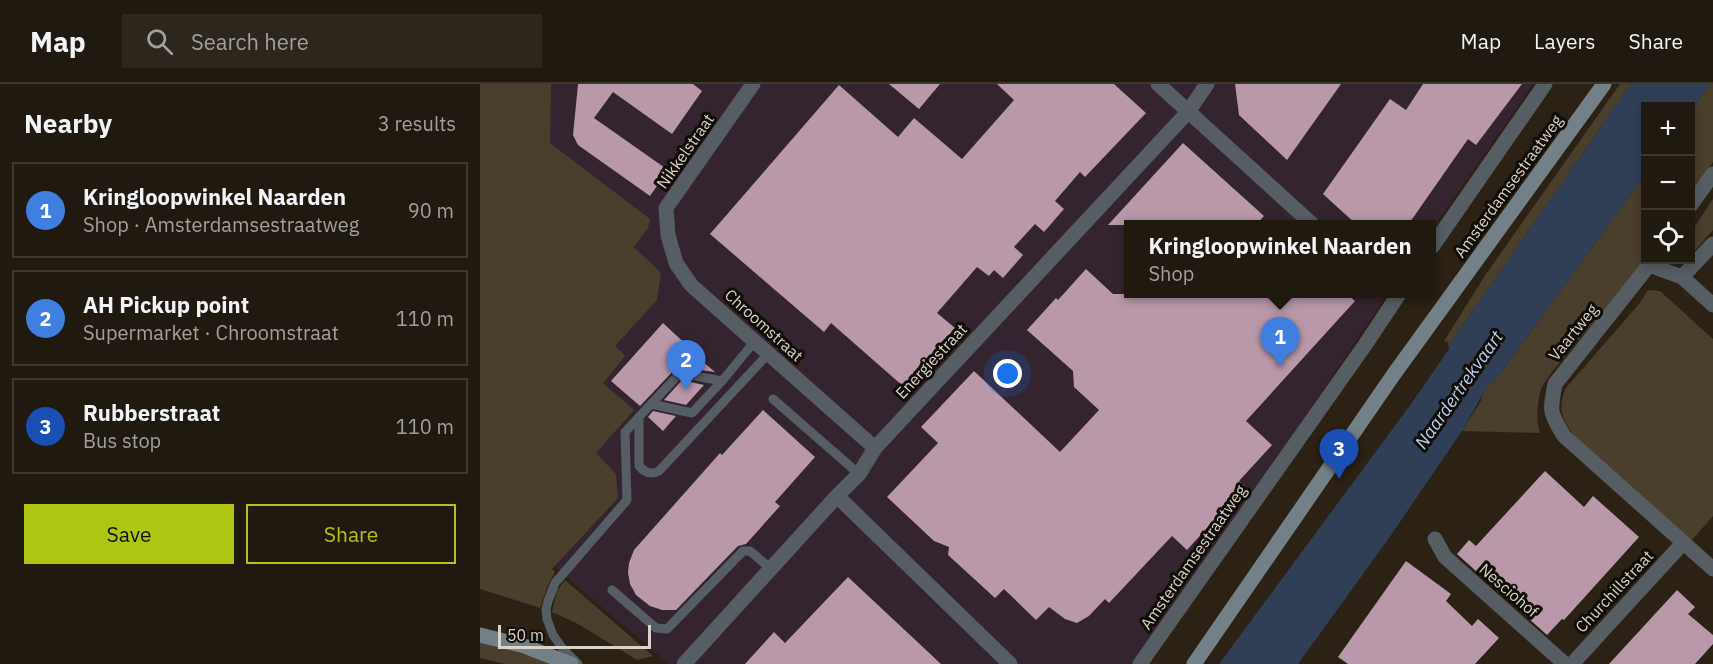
<!DOCTYPE html>
<meta charset="utf-8">
<style>
body{margin:0;font-family:"IBM Plex Sans",sans-serif;background:#2d261d;color:#f1f3f6}
.controls{position:absolute;right:18px;top:18px;display:grid;overflow:hidden;border-radius:0px;box-shadow:0 3px 9px #0003}
.controls button{width:54px;height:54px;display:grid;place-items:center;padding:0;border:0;border-bottom:2px solid #3d382f;background:#20190f;color:#f1f3f6;font:30px sans-serif}
.scale{position:absolute;left:18px;bottom:15px;width:153px;box-sizing:border-box;padding-left:6px;border:3px solid #d9d3ca;border-top:0;font-size:16px;line-height:21px;white-space:nowrap;color:#d9d3ca;-webkit-text-stroke:4px #100c06;paint-order:stroke}
.you{position:absolute;left:528px;top:290px;width:21px;height:21px;margin:-15px;border:4px solid #fff;border-radius:50%;background:#1a73e8;box-shadow:0 0 0 9px #1a73e833}
.badge{display:grid;place-items:center;width:39px;height:39px;border-radius:50%;background:#acc612;color:#fff;font-size:20px;font-weight:700}
.pin{position:absolute;translate:-50% -50px;filter:drop-shadow(0 2px 3px #0008)}
.pin::after{content:'';position:absolute;top:32px;width:21px;height:18px;background:inherit;clip-path:polygon(0 0,100% 0,50% 100%)}
.popup{position:absolute;left:644px;top:136px;width:312px;height:78px;box-sizing:border-box;display:grid;place-content:center;border-radius:0px;background:#20190f;filter:drop-shadow(0 2px 4px #0005);font-size:20px;white-space:nowrap;color:#a2a09e}
.popup b{font-size:22px;color:#f1f3f6}
.popup::after{content:'';position:absolute;left:50%;top:100%;margin-left:-12px;border:12px solid transparent;border-top-color:#20190f}
.list{margin:0;padding:0;list-style:none}
h2{display:flex;justify-content:space-between;align-items:center;height:78px;margin:0;padding:0 24px;font-size:26px}
h2 small{font-size:20px;font-weight:400;color:#a2a09e}
.list li{display:grid;grid-template-columns:39px 1fr auto;gap:18px;align-items:center;box-sizing:border-box;height:96px;margin:0 12px 12px;padding:0 12px;border:2px solid #3d382f;border-radius:0px}
.list b{display:block;font-size:22px;white-space:nowrap}
.list p{margin:0;font-size:20px;white-space:nowrap;color:#a2a09e}
.list em{font-size:20px;font-style:normal;color:#a2a09e}
.actions{display:flex;gap:12px;padding:18px 24px}
.actions a{flex:1;padding:14px 0;border:2px solid #acc612;border-radius:0px;text-align:center;font-size:21px;color:#acc612}
.actions .main{background:#acc612;color:#111}
.icon{flex:none;width:33px;height:33px;fill:none;stroke:currentColor;stroke-width:2;stroke-linecap:round;stroke-linejoin:round}
.map{position:relative;flex:none;width:1233px;height:580px;overflow:hidden}
header{display:flex;align-items:center;gap:36px;box-sizing:border-box;height:84px;padding:0 30px;background:#20190f;border-bottom:2px solid #3d382f}
header strong{font-size:28px}
nav{display:flex;gap:33px;margin-inline-start:auto;font-size:21px}
.search{width:420px;height:54px;background:#2d261d;display:flex;align-items:center;gap:15px;box-sizing:border-box;padding:0 21px;border-radius:0px;color:#a2a09e;font-size:22px}
main{display:flex}
aside{flex:1;background:#20190f}
.map>svg:first-child{display:block}
</style>
<header>
<strong>Map</strong>
<div class="search"><svg class="icon" aria-label="search" viewBox="0 0 24 24"><circle cx="10" cy="10" r="6"/><path d="M15 15l6 6"/></svg>Search here</div>
<nav><a>Map</a><a>Layers</a><a>Share</a></nav>
</header>
<main>
<aside>
<h2>Nearby<small>3 results</small></h2>
<ul class="list">
<li><span class="badge" style="background:#3f7fe0">1</span><div><b>Kringloopwinkel Naarden</b><p>Shop · Amsterdamsestraatweg</p></div><em>90 m</em></li>
<li><span class="badge" style="background:#3f7fe0">2</span><div><b>AH Pickup point</b><p>Supermarket · Chroomstraat</p></div><em>110 m</em></li>
<li><span class="badge" style="background:#1a4fb4">3</span><div><b>Rubberstraat</b><p>Bus stop</p></div><em>110 m</em></li>
</ul>
<div class="actions"><a class="main">Save</a><a>Share</a></div>
</aside>
<div class="map">
<svg width="1233" height="580" viewBox="0 0 1233 580">
<rect width="100%" height="100%" fill="#2b2114"/>
<path fill="#34242f" d="M0 0H1053L952 145V140H648V210H907L661 580H189L0 419Z"/>
<path fill="#4a3e2d" d="M0 0H71L70 59 170 135 168 144 154 163 181 189 177 216 135 262 145 272 123 299 154 326 116 369 136 390 138 414 72 485 75 488 68 501 60 524 0 505Z
M1140 0H1151L969 261V265L968 258 964 257 1006 190Z
M1230 0H1233V78L1211 110V27Z
M1165 91 1166 176 1071 289C1068 294 1063 300 1061 306 1057 317 1056 337 1060 349L982 347 1001 317 1003 309 1008 301 1017 294Z
M1233 115V146L1211 171V148Z
M1168 206 1180 207 1233 255V432L1211 457 1097 355C1083 337 1077 328 1085 305L1159 220Z
M85 496 173 572 157 576 98 540 72 528 77 507Z
M0 558 53 573 71 580H25L0 574Z"/>
<path fill="#313f56" d="M1151 0H1230L1211 27 1210 22H1166L1165 91 1017 294 1008 301 982 347 909 454 818 580H739L931 320 969 265V261Z"/>
<path fill="#b898a9" d="M98 0H213L222 7 192 50 133 8 114 34 188 86 170 112 98 61 93 51Z
M409 0H460L439 25Z
M517 0H634L666 29 605 93 600 88 575 117 584 125 564 148 555 140 534 163 543 171 523 194 514 186 509 192 497 183 457 229 475 244 424 303 351 239 344 248 230 150 359 1 418 53 434 34 482 75 534 16Z
M755 0H861L807 76 759 31Z
M943 0H1042L996 61 988 55 928 141H877L843 110 910 15 926 26Z
M703 59 784 132 776 141H628Z
M606 185 633 210H867L875 217 766 337 792 361 759 397 765 402 707 466 692 452 629 519 625 515 609 532 597 539 585 535 569 523 556 536 524 505 515 514 468 471 469 463 454 457 407 413 458 359 441 343 494 287 580 368 619 326 594 303 593 287 547 246 576 214 578 216Z
M183 239 210 264 209 266 235 288 197 283 160 322 131 297Z
M202 296 224 301 206 321 184 316Z
M283 326 335 373 295 418 300 422 266 460 258 462 196 526H182L170 522 156 511 150 500 148 489 149 479 154 466 240 369 242 371Z
M173 327 196 332 183 347 168 333Z
M1065 387 1104 423 1113 412 1159 453 1084 536 1082 535 1067 551 977 470 989 456 996 462Z
M926 477 971 510 966 517 992 542 998 535 1019 554 995 580H868L858 573Z
M368 493 461 580H265L294 548 305 559Z
M1197 506 1215 523 1208 530 1233 551V560L1215 580H1129Z"/>
<g fill="none" stroke-linecap="round" stroke-linejoin="round">
<path stroke="#575e63" stroke-width="9" d="M293 315 379 390
M171 320 212 329 242 297
M159 333V382C165 389 171 391 179 387L289 269
M132 506 176 544 187 545 263 467H270L291 485
M98 580 83 565 73 551 67 535 66 525 68 517 75 499 147 416 145 348 200 289 242 297 275 257"/>
<path stroke="#575e63" stroke-width="15" d="M273 0 186 124 188 151 196 179 211 201 395 364
M678 0 832 140
M1210 122 1233 90
M952 163 1065 0
M1173 176 1075 300C1070 327 1069 328 1084 352L1233 485
M1169 181 1202 193 1233 221
M1202 193 1233 160
M357 412 530 580
M955 455 965 473 1085 580
M204 580 357 412 379 390 395 364 708 28 727 0
M660 580 885 261 919 210
M1092 580 1203 459"/>
<path stroke="#738087" stroke-width="15" d="M0 551 44 562 91 580
M714 580 914 290 1124 0"/>
</g>
<g text-anchor="middle" stroke-width="6" stroke-linejoin="round" paint-order="stroke">
<g font-size="16" fill="#d9d3ca" stroke="#100c06">
<text transform="translate(205 67) rotate(-55)" y="6">Nikkelstraat</text>
<text transform="translate(1028 102) rotate(-54)" y="6">Amsterdamsestraatweg</text>
<text transform="translate(284 241) rotate(42)" y="6">Chroomstraat</text>
<text transform="translate(1093 248) rotate(-51)" y="6">Vaartweg</text>
<text transform="translate(451 277) rotate(-47)" y="6">Energiestraat</text>
<text transform="translate(713 473) rotate(-55)" y="6">Amsterdamsestraatweg</text>
<text transform="translate(1029 506) rotate(41)" y="6">Nesciohof</text>
<text transform="translate(1134 507) rotate(-47)" y="6">Churchillstraat</text>
</g>
<g font-size="18" font-style="italic" fill="#bad2f8" stroke="#100c06">
<text transform="translate(979 306) rotate(-55)" y="6">Naardertrekvaart</text>
</g>
</g>
</svg>
<div class="controls">
<button>+</button>
<button>−</button>
<button><svg class="icon" aria-label="locate" viewBox="0 0 24 24"><circle cx="12" cy="12" r="6"/><path d="M12 2v4M12 18v4M2 12h4M18 12h4"/></svg></button>
</div>
<div class="scale">50 m</div>
<div class="you"></div>
<div class="pin badge" style="left:800px;top:283px;background:#3f7fe0">1</div>
<div class="popup"><b>Kringloopwinkel Naarden</b>Shop</div>
<div class="pin badge" style="left:206px;top:306px;background:#3f7fe0">2</div>
<div class="pin badge" style="left:859px;top:395px;background:#1a4fb4">3</div>
</div>
</main>
